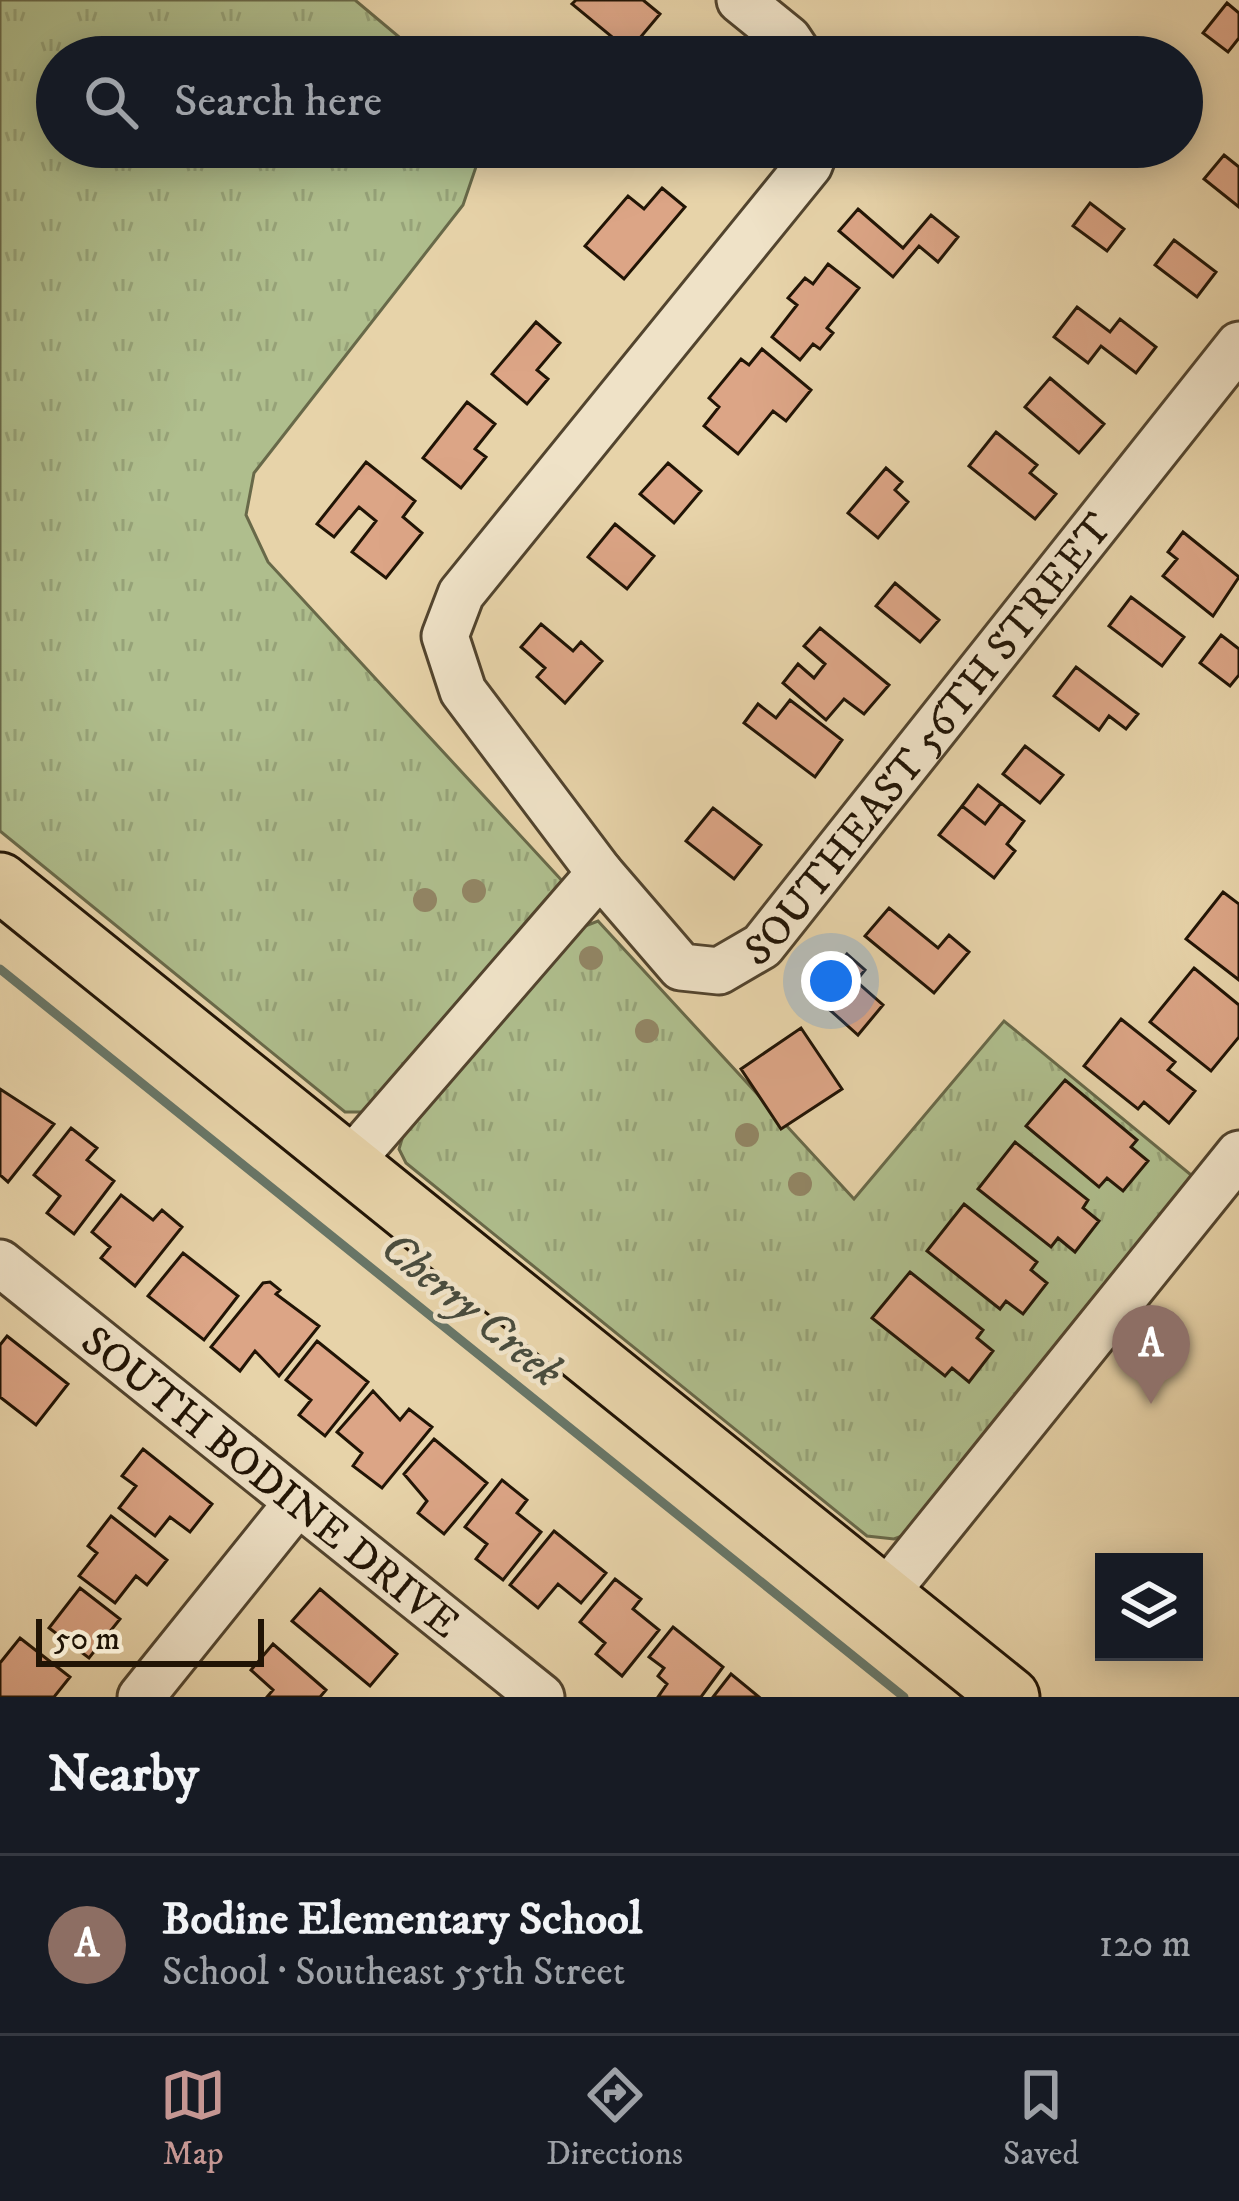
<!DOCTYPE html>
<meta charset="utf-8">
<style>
body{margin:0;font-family:"IM FELL DW Pica",serif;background:#20242c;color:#f1f3f6}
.controls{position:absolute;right:36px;bottom:36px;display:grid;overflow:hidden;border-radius:0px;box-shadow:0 6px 30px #0003}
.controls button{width:108px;height:108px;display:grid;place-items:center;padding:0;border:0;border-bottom:3px solid #363941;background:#171b24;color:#f1f3f6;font:60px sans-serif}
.scale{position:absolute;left:36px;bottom:30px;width:228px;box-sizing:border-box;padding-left:12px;border:6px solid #211405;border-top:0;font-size:33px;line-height:42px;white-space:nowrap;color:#211405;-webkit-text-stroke:9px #efe2c7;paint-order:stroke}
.you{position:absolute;left:831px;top:981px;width:42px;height:42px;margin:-30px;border:9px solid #fff;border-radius:50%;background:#1a73e8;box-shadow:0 0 0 18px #1a73e833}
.badge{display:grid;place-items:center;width:78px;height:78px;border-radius:50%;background:#c59692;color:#fff;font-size:39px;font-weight:700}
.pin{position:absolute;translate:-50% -99px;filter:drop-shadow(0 3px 6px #0008)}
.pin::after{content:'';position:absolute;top:63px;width:42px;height:36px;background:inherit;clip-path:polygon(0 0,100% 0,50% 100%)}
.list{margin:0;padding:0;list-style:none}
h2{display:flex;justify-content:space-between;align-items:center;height:156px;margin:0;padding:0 48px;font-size:51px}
h2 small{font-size:39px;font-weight:400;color:#9ea1a6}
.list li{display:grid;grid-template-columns:78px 1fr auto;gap:36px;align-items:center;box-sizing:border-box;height:180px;padding:0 48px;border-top:3px solid #363941}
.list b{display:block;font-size:45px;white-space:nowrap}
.list p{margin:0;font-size:39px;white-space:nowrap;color:#9ea1a6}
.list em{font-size:39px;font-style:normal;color:#9ea1a6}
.icon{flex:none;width:66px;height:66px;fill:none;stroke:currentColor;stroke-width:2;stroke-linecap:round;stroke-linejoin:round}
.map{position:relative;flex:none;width:1239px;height:1697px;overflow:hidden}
.search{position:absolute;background:#171b24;box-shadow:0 6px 30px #0003;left:36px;right:36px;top:36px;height:132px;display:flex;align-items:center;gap:30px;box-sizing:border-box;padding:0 42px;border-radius:66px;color:#9ea1a6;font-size:45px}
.sheet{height:336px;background:#171b24}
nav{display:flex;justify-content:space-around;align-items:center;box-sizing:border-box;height:168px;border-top:3px solid #363941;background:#171b24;font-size:33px;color:#9ea1a6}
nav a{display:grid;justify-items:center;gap:6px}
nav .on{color:#c59692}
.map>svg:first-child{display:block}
</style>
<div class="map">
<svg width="1239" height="1697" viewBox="0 0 1239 1697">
<defs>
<pattern id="grass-tufts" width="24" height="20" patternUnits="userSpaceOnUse" patternTransform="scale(3)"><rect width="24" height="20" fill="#afbe8d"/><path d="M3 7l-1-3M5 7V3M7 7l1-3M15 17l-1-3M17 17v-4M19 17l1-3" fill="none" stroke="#96a278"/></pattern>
</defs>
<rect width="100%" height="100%" fill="#e7d3a9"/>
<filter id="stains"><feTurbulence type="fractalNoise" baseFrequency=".00167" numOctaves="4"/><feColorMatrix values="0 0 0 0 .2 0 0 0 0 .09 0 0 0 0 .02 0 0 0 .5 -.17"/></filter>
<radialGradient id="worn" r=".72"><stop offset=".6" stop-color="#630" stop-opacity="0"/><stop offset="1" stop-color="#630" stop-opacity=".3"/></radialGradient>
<path fill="url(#grass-tufts)" stroke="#686949" stroke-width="3" d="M0 0H355L423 57H57V147H474L477 164 463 205 254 473 246 515 268 562 566 885 364 1112H345L0 831Z
M598 921 854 1199 1004 1021 1196 1179 910 1533 894 1539 867 1536 406 1163 399 1149 405 1129 580 928Z"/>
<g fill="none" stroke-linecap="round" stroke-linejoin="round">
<path stroke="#687667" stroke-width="9" d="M0 969 904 1697"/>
</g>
<path fill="#dca586" stroke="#211405" stroke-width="3" d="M576 0H643L660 14 629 51 572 4Z
M1227 3 1239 13V38L1228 52 1203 33Z
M925 147H993V150L927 160Z
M1224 155 1239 167V207L1204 179Z
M662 188 685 207 624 279 585 246 628 196 644 209Z
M1090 203 1124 229 1107 251 1073 226Z
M858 209 903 248 931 215 958 237 938 262 919 246 893 277 839 231Z
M1174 240 1216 272 1197 297 1155 265Z
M828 264 859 288 827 328 833 333 820 349 813 344 800 360 772 337 797 305 788 298 805 278 813 284Z
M1077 307 1110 332 1120 319 1156 347 1136 373 1101 346 1088 363 1054 337Z
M536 322 560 343 537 370 548 379 527 404 492 374Z
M762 349 811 390 786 421 773 411 738 454 704 426 719 407 709 398 741 359 749 365Z
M1050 378 1104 424 1079 453 1025 407Z
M467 402 495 424 475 449 486 457 461 488 423 458Z
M996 432 1037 465 1030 473 1056 494 1035 519 969 466Z
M366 462 415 501 403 517 422 533 386 578 352 552 376 521 359 507 334 537 317 524Z
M668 463 701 491 674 523 640 494Z
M886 468 902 482 895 490 908 502 878 538 848 513Z
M615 524 654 556 627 589 588 557Z
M1183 532 1239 577 1213 616 1163 576 1177 559 1168 552Z
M895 583 939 620 920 642 876 606Z
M1131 597 1184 637 1162 666 1109 626Z
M541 624 573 651 581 642 602 661 565 703 537 677 545 668 521 647Z
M820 628 889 685 864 714 844 699 826 720 783 683 798 664 814 678 825 664 804 646Z
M1221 635 1239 649V675L1230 686 1200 663Z
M1076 667 1138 714 1126 729 1109 716 1099 730 1054 696Z
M790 700 842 740 815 777 744 723 758 704 776 718Z
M1025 746 1063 775 1040 803 1003 774Z
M978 785 1001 803 985 824 962 806Z
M1001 803 1024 821 1007 844 1015 851 994 878 939 835 962 806 985 824Z
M713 808 761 845 734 879 686 841Z
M1223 892 1239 904V980L1186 939Z
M889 908 938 948 949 935 969 952 934 993 865 936Z
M847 954 865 970 856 981 883 1005 858 1035 830 1010 834 1005 816 990Z
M1194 968 1239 1005V1037L1211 1071 1150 1022Z
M1121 1019 1175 1062 1168 1070 1195 1091 1169 1123 1144 1102 1138 1109 1084 1066Z
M801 1028 842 1089 781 1129 741 1069Z
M1065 1080 1137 1140 1131 1147 1148 1161 1123 1191 1107 1178 1099 1187 1026 1126Z
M0 1089 54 1124 8 1182 0 1175Z
M71 1128 97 1148 87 1160 114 1181 74 1234 47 1213 60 1196 34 1175Z
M1015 1142 1088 1200 1083 1208 1099 1221 1075 1252 1058 1238 1051 1247 978 1189Z
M121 1195 153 1220 162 1210 182 1227 135 1286 101 1258 110 1247 92 1232Z
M964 1204 1037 1262 1031 1270 1047 1283 1023 1314 1006 1301 1000 1309 927 1251Z
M183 1253 238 1296 204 1340 148 1296Z
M910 1272 983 1330 977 1338 993 1351 969 1382 952 1368 945 1376 872 1318Z
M270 1282 280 1290 276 1294 319 1326 279 1376 255 1351 240 1371 211 1347 263 1283Z
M7 1336 68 1384 36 1425 0 1397V1345Z
M317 1341 368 1382 325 1436 299 1415 311 1400 286 1380Z
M373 1391 400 1420 409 1409 432 1427 382 1488 353 1466 362 1453 337 1432Z
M434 1439 487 1483 444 1534 418 1513 427 1501 404 1474Z
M143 1449 212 1504 190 1532 170 1517 155 1536 119 1508 136 1486 122 1476Z
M502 1480 527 1500 517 1513 541 1532 503 1580 476 1559 487 1544 465 1527Z
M111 1516 167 1560 147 1585 136 1576 115 1603 79 1576 97 1553 88 1546Z
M554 1531 606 1573 581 1603 558 1584 538 1608 510 1585Z
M615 1579 641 1599 633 1609 659 1630 622 1676 596 1654 605 1643 580 1622Z
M80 1588 120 1619 89 1658 49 1628Z
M320 1589 397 1654 370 1686 292 1621Z
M673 1627 723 1667 701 1697H658L667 1684 658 1676 664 1668 649 1657Z
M20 1638 70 1677 54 1697H0V1663Z
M273 1644 326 1690 320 1697H267L273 1690 251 1670Z
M731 1674 759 1697H713Z"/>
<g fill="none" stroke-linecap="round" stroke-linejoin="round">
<g stroke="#52442e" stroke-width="51">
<g id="minor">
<path d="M740 0 788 39 800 57"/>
<path d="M600 873 463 691 445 636 461 594 809 165 816 147"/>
<path id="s1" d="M349 1163 600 873 681 967 719 971 762 946 1239 345"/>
<path id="s2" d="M0 1263 541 1697"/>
<path d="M884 1595 1239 1154"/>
<path d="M141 1697 297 1503"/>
</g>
</g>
<g stroke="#211405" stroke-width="63">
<path id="major" d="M0 882 1010 1697"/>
</g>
<use href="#minor" stroke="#efe2c7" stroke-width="45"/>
<use href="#major" stroke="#e7d3a9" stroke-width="57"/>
</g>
<g fill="#928665">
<circle cx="474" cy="891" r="12"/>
<circle cx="425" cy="900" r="12"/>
<circle cx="591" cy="958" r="12"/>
<circle cx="647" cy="1031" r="12"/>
<circle cx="747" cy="1135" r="12"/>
<circle cx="800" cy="1184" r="12"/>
</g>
<g text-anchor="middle" stroke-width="9" stroke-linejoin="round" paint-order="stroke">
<g font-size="42" fill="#211405" stroke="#efe2c7">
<text dy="15" stroke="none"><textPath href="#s1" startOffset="861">SOUTHEAST 56TH STREET</textPath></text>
<text dy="15" stroke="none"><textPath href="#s2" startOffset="348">SOUTH BODINE DRIVE</textPath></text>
</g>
<g font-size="45" font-style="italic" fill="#4a4d3e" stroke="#efe2c7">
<text transform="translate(473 1308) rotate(39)" y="16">Cherry Creek</text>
</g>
</g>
<rect width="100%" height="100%" filter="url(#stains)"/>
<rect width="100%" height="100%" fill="url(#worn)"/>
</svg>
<div class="controls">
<button><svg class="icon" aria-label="layers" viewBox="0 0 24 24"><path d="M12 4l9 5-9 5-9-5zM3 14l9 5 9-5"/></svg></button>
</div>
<div class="scale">50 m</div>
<div class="you"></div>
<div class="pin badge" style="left:1151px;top:1404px;background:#8d6e63">A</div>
<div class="search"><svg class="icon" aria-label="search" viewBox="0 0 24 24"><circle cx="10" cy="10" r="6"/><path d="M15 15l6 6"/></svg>Search here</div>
</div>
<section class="sheet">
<h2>Nearby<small></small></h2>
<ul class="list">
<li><span class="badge" style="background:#8d6e63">A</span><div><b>Bodine Elementary School</b><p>School · Southeast 55th Street</p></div><em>120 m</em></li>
</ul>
</section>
<nav>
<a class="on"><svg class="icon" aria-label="map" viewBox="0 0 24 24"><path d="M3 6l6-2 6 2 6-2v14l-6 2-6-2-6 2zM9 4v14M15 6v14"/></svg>Map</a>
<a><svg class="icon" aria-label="directions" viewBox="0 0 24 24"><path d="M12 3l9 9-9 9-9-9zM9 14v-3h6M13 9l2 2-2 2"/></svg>Directions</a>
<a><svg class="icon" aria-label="saved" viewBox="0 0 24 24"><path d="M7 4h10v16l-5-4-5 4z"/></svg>Saved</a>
</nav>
